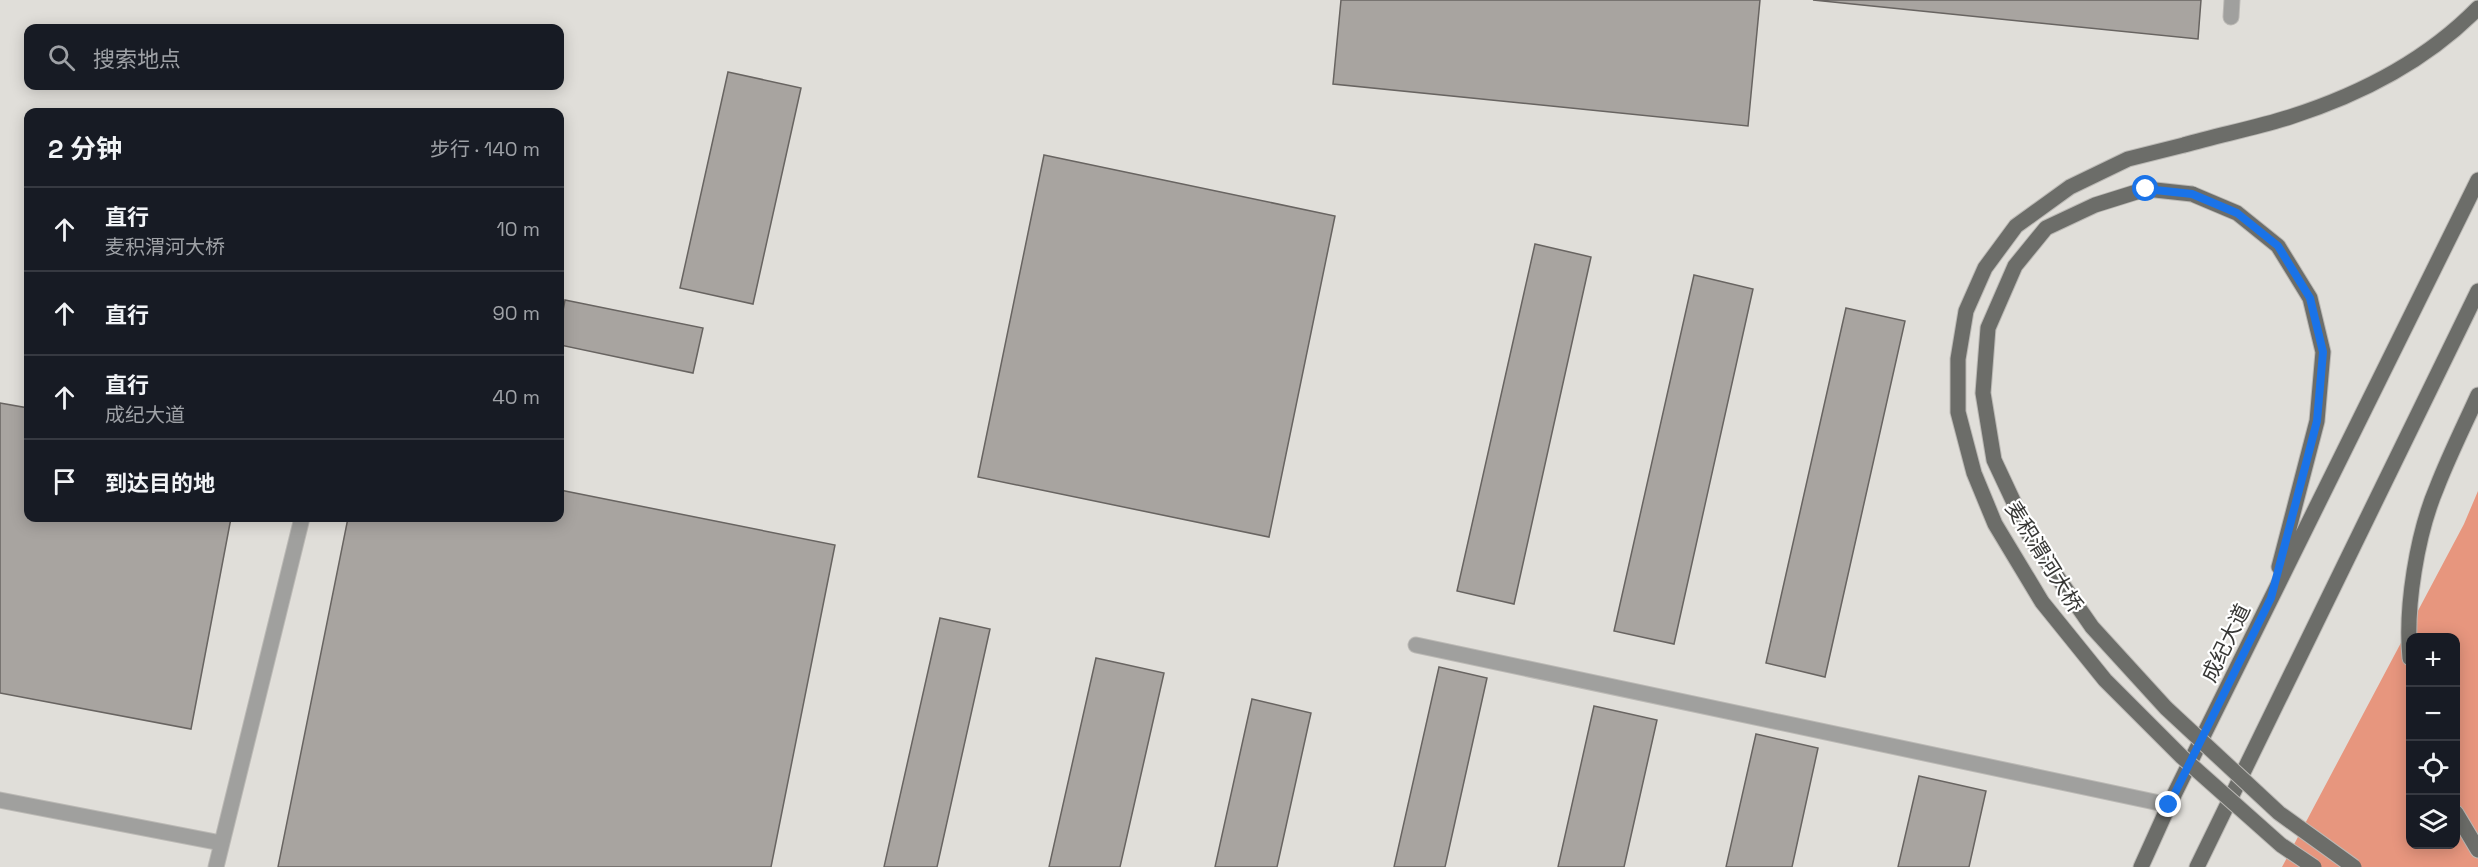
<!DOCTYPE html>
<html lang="zh">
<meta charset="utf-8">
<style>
body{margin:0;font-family:"Space Grotesk","Noto Sans SC",sans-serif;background:#242831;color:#f1f3f6}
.controls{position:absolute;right:18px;bottom:18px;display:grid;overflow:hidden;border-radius:12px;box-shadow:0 3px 15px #0003}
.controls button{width:54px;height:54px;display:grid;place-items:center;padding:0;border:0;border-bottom:2px solid #363941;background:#171b24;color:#f1f3f6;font:30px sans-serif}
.stop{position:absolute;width:18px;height:18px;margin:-14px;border:4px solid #1a73e8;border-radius:50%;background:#fff}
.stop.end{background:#1a73e8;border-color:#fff;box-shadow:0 2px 6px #0008}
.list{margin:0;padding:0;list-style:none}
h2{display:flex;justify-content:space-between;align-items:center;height:78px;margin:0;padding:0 24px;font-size:26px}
h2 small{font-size:20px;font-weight:400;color:#9ea1a6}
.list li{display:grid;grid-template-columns:39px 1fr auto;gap:18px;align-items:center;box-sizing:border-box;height:84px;padding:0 24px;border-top:2px solid #363941}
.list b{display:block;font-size:22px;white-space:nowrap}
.list p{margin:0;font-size:20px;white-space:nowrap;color:#9ea1a6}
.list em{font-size:20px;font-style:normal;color:#9ea1a6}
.icon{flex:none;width:33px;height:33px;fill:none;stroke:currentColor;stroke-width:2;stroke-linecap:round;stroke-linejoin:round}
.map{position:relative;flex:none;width:2478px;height:867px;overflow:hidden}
.search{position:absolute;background:#171b24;box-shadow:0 3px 15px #0003;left:24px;top:24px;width:540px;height:66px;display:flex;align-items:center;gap:15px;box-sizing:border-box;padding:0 21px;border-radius:12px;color:#9ea1a6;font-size:22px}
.panel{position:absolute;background:#171b24;box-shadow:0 3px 15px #0003;left:24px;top:108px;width:540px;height:414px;border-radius:12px}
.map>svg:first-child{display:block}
</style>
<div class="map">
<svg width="2478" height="867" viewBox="0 0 2478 867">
<rect width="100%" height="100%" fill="#e0ded9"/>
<path fill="#e7967e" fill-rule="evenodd" d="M2478 491V867H2282L2464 524ZM2410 638H2456V844H2410Z"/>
<path fill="#a8a4a0" stroke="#686461" stroke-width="1.5" d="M1341 0H1760L1748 126 1333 84Z
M1813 0H2201L2198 39Z
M728 72 801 88 753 304 680 288Z
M1044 155 1335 216 1269 537 978 477Z
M1535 244 1591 257 1514 604 1457 591Z
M1694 275 1753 289 1674 644 1614 631Z
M565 300 703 328 693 373 560 345V326Z
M1846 308 1905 321 1825 677 1766 663Z
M0 403 28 408V518H231L191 729 0 693Z
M560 490 835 545 771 867H278L348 518H560Z
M940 618 990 629 937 867H884Z
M1096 658 1164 673 1120 867H1049Z
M1439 667 1487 678 1445 867H1394Z
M1252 699 1311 713 1277 867H1215Z
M1594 706 1657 720 1624 867H1558Z
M1756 734 1818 748 1792 867H1726Z
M1919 776 1986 791 1969 867H1898Z"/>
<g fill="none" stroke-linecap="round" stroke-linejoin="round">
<g stroke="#bbb9b5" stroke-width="17">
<path id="service" d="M2231 17 2232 0
M0 800 221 843
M216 867 302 518"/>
</g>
<g stroke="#bbb9b5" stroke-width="17">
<path id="minor" d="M1416 645 2169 805"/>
</g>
<g stroke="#bbb9b5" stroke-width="17">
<path id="primary" d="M2184 145C2219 135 2255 128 2290 117 2359 95 2427 60 2478 8
M2192 194 2237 213 2278 246 2310 298 2323 352 2317 421 2279 567
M2410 658C2405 608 2417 534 2437 487 2449 456 2464 426 2478 395
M2456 813 2478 850
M2141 867 2169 805 2478 180
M2197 867 2478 291"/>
</g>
<use href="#service" stroke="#a0a09e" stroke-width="15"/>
<use href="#minor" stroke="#a0a09e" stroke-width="15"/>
<use href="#primary" stroke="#6c6d69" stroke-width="15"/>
<g stroke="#bbb9b5" stroke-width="17" stroke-linecap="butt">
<path id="primary-bridge" d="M2184 145 2128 159 2070 187 2016 226 1985 268 1966 311 1958 359V412L1974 473 1995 524 2042 602 2105 680 2182 757 2281 845 2314 867
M2192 194 2146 189 2095 205 2046 228 2015 266 1988 328 1983 393 1994 460 2031 539 2092 627 2166 708 2279 813 2354 867"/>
</g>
<use href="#primary-bridge" stroke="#6c6d69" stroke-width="15"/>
</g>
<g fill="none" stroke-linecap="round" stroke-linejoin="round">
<path stroke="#1a73e8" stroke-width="8" d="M2146 189 2192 194 2237 213 2278 246 2310 298 2323 352 2317 421 2271 598 2169 805"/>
</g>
<g text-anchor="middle" stroke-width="4.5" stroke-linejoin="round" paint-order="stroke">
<g font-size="21" fill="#373735" stroke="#fff">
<text transform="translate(2044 557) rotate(58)" y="7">麦积渭河大桥</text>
<text transform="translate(2226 643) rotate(-64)" y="7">成纪大道</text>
</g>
</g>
</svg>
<div class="controls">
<button>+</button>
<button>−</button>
<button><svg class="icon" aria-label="locate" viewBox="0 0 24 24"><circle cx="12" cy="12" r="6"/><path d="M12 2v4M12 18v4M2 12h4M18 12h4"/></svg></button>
<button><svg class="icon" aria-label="layers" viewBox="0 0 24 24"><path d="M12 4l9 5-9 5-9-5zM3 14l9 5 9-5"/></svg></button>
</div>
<div class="stop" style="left:2146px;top:189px"></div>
<div class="stop end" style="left:2169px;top:805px"></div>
<div class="search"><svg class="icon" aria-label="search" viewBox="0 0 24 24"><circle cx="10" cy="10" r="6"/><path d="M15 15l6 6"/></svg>搜索地点</div>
<section class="panel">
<h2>2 分钟<small>步行 · 140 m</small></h2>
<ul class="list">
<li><svg class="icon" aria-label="ahead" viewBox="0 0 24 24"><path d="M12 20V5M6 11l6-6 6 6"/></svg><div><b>直行</b><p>麦积渭河大桥</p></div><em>10 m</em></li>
<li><svg class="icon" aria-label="ahead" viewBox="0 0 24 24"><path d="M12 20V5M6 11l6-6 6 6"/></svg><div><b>直行</b></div><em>90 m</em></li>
<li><svg class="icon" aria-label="ahead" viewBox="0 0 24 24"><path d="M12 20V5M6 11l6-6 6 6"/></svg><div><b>直行</b><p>成纪大道</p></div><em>40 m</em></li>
<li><svg class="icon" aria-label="arrive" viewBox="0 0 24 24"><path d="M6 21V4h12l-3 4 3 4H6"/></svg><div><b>到达目的地</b></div></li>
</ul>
</section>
</div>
